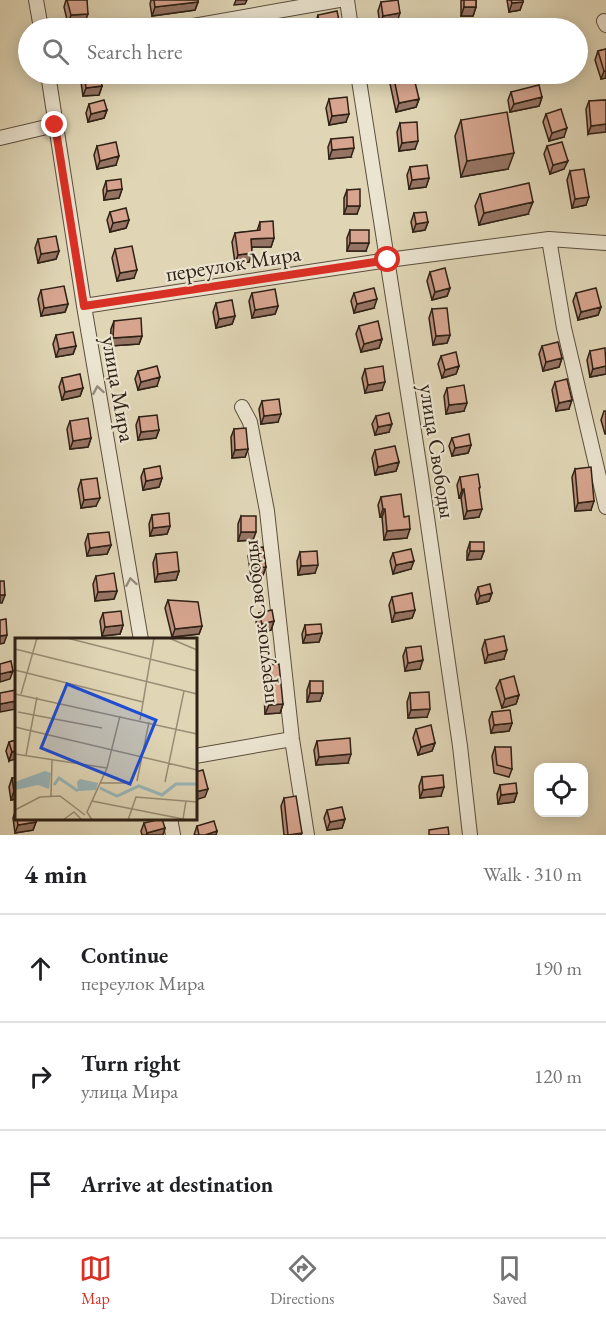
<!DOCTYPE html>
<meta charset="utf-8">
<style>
body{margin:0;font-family:"EB Garamond",serif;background:#f6f6f6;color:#202124}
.controls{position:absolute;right:18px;bottom:18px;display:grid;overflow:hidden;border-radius:12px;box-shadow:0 3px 15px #0003}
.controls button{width:54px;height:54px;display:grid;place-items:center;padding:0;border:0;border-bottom:2px solid #e0e0e0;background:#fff;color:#202124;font:30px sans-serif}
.stop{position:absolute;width:18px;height:18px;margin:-14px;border:4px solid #d93025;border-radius:50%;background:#fff}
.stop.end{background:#d93025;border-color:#fff;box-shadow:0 2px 6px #0008}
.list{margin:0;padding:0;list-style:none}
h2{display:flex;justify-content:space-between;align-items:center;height:78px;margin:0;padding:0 24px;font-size:26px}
h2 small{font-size:20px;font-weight:400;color:#757577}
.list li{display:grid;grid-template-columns:39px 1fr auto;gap:18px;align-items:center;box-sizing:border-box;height:108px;padding:0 24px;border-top:2px solid #e0e0e0}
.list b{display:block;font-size:22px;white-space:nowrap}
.list p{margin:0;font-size:20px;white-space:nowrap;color:#757577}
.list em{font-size:20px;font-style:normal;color:#757577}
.icon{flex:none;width:33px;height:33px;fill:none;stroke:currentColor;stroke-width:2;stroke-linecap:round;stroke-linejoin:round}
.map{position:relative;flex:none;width:606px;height:835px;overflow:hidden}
.search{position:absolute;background:#fff;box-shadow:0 3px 15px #0003;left:18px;right:18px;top:18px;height:66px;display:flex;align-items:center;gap:15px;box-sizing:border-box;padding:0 21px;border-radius:33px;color:#757577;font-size:22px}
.sheet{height:402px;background:#fff}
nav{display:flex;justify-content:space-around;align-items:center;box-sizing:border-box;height:84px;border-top:2px solid #e0e0e0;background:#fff;font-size:16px;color:#757577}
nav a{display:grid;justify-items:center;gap:3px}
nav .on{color:#d93025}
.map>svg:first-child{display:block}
</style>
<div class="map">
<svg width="606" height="835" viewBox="0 0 606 835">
<rect width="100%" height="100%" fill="#e0d6b6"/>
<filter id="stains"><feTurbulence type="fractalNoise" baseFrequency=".00333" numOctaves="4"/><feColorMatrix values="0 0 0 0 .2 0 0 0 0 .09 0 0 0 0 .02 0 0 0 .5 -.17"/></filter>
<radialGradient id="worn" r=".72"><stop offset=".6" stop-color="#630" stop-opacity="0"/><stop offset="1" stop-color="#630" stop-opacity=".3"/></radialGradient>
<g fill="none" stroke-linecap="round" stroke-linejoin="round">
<g stroke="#5b4e3d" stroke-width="16">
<path id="minor" d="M36 0 41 28
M347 0 351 28
M604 21 606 25
M182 28 339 0
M48 74 84 306 141 640
M358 74 421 476 460 746 470 835
M0 138 55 125
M549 239 564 328 606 507
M84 306 388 260 549 239 606 243
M242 407 250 422 267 511 292 739 307 835
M195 756 292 739
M170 818 173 835"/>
</g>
<use href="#minor" stroke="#ebe4d0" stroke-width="14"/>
</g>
<path fill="#b98e7b" stroke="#2f2115" stroke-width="1.5" d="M66 0H87L85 22 68 24 64 7Z
M151 0H198V2L195 10 152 16 150 4Z
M461 0H476V7L473 16H461Z
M507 0H523L520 10 509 12Z
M381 2 397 22 380 24 378 11Z
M318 15 339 28H315V24Z
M606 49V78L601 79 595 60 598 51Z
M84 74 102 86 99 95 83 96 81 82Z
M321 74H345L342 80 322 83Z
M388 74H411L412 83 419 99 416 107 396 112Z
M511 92 542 97 539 106 510 112 508 100Z
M329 99 346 122 329 125 326 108Z
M606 100 588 134 586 109 589 101Z
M89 104 107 110 104 118 88 122 86 113Z
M546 114 564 137 549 141 543 122Z
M461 120 508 169 461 177 455 136Z
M400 123 415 149 399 151 397 132Z
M331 139 351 157 329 159 328 147Z
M97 146 116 165 97 169 94 155Z
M547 146 564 169 550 174 544 154Z
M410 167 429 178 426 187 409 189 407 175Z
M570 171 586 205 572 208 567 180Z
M106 181 122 189 119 198 104 200 103 190Z
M347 190 357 214H344V198Z
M480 194 528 214 479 225 475 206Z
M110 212 129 220 126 228 110 232 107 220Z
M414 213 428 222 425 230 413 232 411 222Z
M260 222 274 238 271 247H252L249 262 235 263 232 242 235 233 257 231Z
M350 230 366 251H347V238Z
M38 239 59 251 56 259 38 263 35 248Z
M115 249 134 278 117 281 112 258Z
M430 272 450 288 447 296 432 300 427 281Z
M41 290 68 304 65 312 41 316 38 299Z
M252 293 278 306 275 314 252 318 249 301Z
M354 293 374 308 354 313 351 301Z
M576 293 601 307 598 315 578 320 573 301Z
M216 303 235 316 232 324 216 328 213 312Z
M432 309 450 335 447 343 433 345 429 318Z
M114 321 142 336 139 344 110 346 111 329Z
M359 326 382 339 379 348 361 352 356 334Z
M56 335 76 346 73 354 56 357 53 344Z
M542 346 562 358 559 367 543 371 539 354Z
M590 351 606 374 590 377 587 360Z
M441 356 459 366 456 374 442 378 438 364Z
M365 369 382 390 365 393 362 378Z
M138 371 157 386 138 390 135 379Z
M62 378 83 388 80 396 62 400 59 387Z
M555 382 569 409 556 411 552 390Z
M447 388 464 411 446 414 444 396Z
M262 401 278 422 261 424 259 409Z
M604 411H606V434H605L601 420Z
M376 416 389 432 375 435 372 424Z
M139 417 159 430 156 438 138 440 136 425Z
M70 421 91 438 88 447 70 449 67 429Z
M234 429 248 449 245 457 232 458 231 437Z
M452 438 471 445 468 453 452 456 449 446Z
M375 450 399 462 396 471 375 475 372 458Z
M144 469 162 478 159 487 143 490 141 477Z
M575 469 591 510 575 511 572 477Z
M460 477 480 487 479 490V517L464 519 461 498H459L457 485Z
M81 480 96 506 81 508 78 489Z
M381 497 404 517 407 538 384 540 382 517H380L378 505Z
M152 515 170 526 167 534 150 536 149 524Z
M241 516 253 540 238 541V524Z
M88 534 111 545 107 554 87 556 85 543Z
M470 542 484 551 481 559 467 560V551Z
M251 548 266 567 263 575 251 577 248 556Z
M300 552 315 573 298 575 297 561Z
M393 553 411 569 393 574 390 561Z
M156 554 179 571 176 580 155 582 153 563Z
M96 576 117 591 114 599 95 601 93 584Z
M478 587 492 593 489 601 477 604 475 595Z
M392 597 415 610 412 618 392 622 389 605Z
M168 600 202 626 199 634 172 637 165 608Z
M103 613 123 625 120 634 102 636 100 621Z
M259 613 274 621 271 630 259 633 256 622Z
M305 625 322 633 319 642 303 643 302 634Z
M485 640 504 659 485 663 482 649Z
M406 648 420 669 405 671 403 656Z
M266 665 283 704 280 713 265 714 263 673Z
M500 680 519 695 516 704 502 708 496 688Z
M310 681 323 693 320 701 307 702V690Z
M410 693 427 717 408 718 407 702Z
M492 712 512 723 509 731 491 733 489 720Z
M416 729 435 743 432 751 418 755 413 738Z
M16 740 9 761 6 751 9 742Z
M317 741 348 763 316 765 314 750Z
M495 747 512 769 509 777 494 773 492 756Z
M422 777 441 796 420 798 419 786Z
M12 778H16V799L11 800 9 787Z
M500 785 517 793 514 802 498 804 497 794Z
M284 798 302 833 301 835H284L281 806Z
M16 809 36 822 33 830 15 833 13 818Z
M327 810 345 819 342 828 327 830 324 818Z
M144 823 165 828 163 835H142L141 831Z
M197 826 217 831 216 835H194Z"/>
<path fill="#967464" stroke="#2f2115" stroke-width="1.5" d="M236 0H247L245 4 234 5Z
M198 2 195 10 152 16 155 7Z
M523 2 520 10 509 12 512 3Z
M464 7H476L473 16H461Z
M400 13 397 22 380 24 383 16Z
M88 14 85 22 68 24 71 15Z
M340 25 339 28H322Z
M604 71H606V78L601 79Z
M325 74H345L342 80 322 83Z
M102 86 99 95 83 96 86 88Z
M542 97 539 106 510 112 514 104Z
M419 99 416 107 396 112 399 103Z
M107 110 104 118 88 122 91 114Z
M349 114 346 122 329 125 332 116Z
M606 124V132L588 134 591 126Z
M567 128 564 137 549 141 552 133Z
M418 141 415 149 399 151 402 143Z
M354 148 351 157 329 159 332 150Z
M514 153 508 169 461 177 467 161Z
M119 156 116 165 97 169 100 161Z
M568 161 564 169 550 174 553 165Z
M429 178 426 187 409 189 412 180Z
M122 189 119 198 104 200 107 191Z
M589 197 586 205 572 208 575 199Z
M533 202 528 214 479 225 484 213Z
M347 206H360L357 214H344Z
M129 220 126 228 110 232 113 223Z
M428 222 425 230 413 232 416 224Z
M274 238 271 247H248L251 239Z
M350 243H369L366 251H347Z
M59 251 56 259 38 263 41 254Z
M252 253 249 262 235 263 238 255Z
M137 270 134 278 117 281 120 273Z
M450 288 447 296 432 300 435 292Z
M377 299 374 308 354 313 357 304Z
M68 304 65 312 41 316 44 308Z
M278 306 275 314 252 318 255 310Z
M601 307 598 315 578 320 581 312Z
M235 316 232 324 216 328 219 319Z
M450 335 447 343 433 345 436 336Z
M142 336 139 344 110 346 113 338Z
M382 339 379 348 361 352 364 344Z
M76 346 73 354 56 357 59 349Z
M562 358 559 367 543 371 546 362Z
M459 366 456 374 442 378 445 370Z
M606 366V374L590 377 593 369Z
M160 377 157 386 138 390 141 382Z
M385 382 382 390 365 393 368 385Z
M83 388 80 396 62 400 65 392Z
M572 400 569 409 556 411 559 403Z
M467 403 464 411 446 414 449 405Z
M281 414 278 422 261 424 264 416Z
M392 424 389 432 375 435 378 427Z
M159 430 156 438 138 440 141 432Z
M91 438 88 447 70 449 73 441Z
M471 445 468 453 452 456 455 448Z
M248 449 245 457 232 458 235 450Z
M399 462 396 471 375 475 378 467Z
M162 478 159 487 143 490 146 481Z
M464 489 461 498H459L462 490Z
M100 498 96 506 81 508 84 500Z
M594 501 591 510 575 511 578 503Z
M383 509H385L382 517H380Z
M482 509 479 517 464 519 467 511Z
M170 526 167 534 150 536 153 528Z
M410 529 407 538 384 540 387 531Z
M241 532H256L253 540 238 541Z
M111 545 107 554 87 556 90 548Z
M470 551H484L481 559 467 560Z
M414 561 411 569 393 574 396 565Z
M318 565 315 573 298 575 301 566Z
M266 567 263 575 251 577 254 568Z
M179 571 176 580 155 582 158 574Z
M117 591 114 599 95 601 98 592Z
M492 593 489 601 477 604 480 596Z
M0 595H5L2 603H0Z
M415 610 412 618 392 622 395 613Z
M274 621 271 630 259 633 262 624Z
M123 625 120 634 102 636 105 627Z
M202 626 199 634 172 637 175 629Z
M322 633 319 642 303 643 306 635Z
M7 635 4 643 0 644V636Z
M507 650 504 659 485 663 488 655Z
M423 660 420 669 405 671 408 663Z
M13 671 10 679 0 682V674Z
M310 693H323L320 701 307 702Z
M519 695 516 704 502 708 505 699Z
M16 701V709L0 712V704Z
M283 704 280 713 265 714 269 705Z
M430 709 427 717 408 718 411 710Z
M512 723 509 731 491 733 494 725Z
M435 743 432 751 418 755 421 747Z
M16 751V759L9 761 12 752Z
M351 754 348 763 316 765 319 757Z
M444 787 441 796 420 798 423 790Z
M208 789 205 797 195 800V792Z
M14 791H16V799L11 800Z
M517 793 514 802 498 804 501 795Z
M345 819 342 828 327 830 330 822Z
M36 822 33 830 15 833 18 825Z
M165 828 163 835H146L147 833Z
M217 831 216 835H205Z"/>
<path fill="#d7a58f" stroke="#2f2115" stroke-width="1.5" d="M67 0H87L88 14 71 15Z
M154 0H198V2L155 7Z
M398 0 400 13 383 16 381 2Z
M464 0H476V7H464Z
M511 0H523V2L512 3Z
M337 11 340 25 320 28 318 15Z
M248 24 249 28H235V25Z
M606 49V71H604L598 51Z
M84 74H100L102 86 86 88Z
M393 74H411L412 83 415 82 419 99 399 103Z
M539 85 542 97 514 104 511 92Z
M347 97 349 114 332 116 329 99Z
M104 100 107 110 91 114 89 104Z
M606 100V124L591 126 589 101Z
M561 109 567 128 552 133 546 114Z
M507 112 514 153 467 161 461 120Z
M417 122 418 141 402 143 400 123Z
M353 137 354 148 332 150 331 139Z
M116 142 119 156 100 161 97 146Z
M562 142 568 161 553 165 547 146Z
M427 165 429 178 412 180 410 167Z
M584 169 589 197 575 199 570 171Z
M121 179 122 189 107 191 106 181Z
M529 183 533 202 484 213 480 194Z
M360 189V206H347V190Z
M126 208 129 220 113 223 110 212Z
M426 212 428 222 416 224 414 213Z
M273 221 274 238 251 239 252 253 238 255 235 233 260 230V222Z
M350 230H369V243H350Z
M56 236 59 251 41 254 38 239Z
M132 246 137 270 120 273 115 249Z
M445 268 450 288 435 292 430 272Z
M64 286 68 304 44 308 41 290Z
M374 288 377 299 357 304 354 293Z
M596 288 601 307 581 312 576 293Z
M275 289 278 306 255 310 252 293Z
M232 300 235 316 219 319 216 303Z
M447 308 450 335 436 336 432 309Z
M141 318 142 336 113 338 114 321Z
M378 321 382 339 364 344 359 326Z
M73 332 76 346 59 349 56 335Z
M558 342 562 358 546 362 542 346Z
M605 348 606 366 593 369 590 351Z
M456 352 459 366 445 370 441 356Z
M157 366 160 377 141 382 138 371Z
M383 366 385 382 368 385 365 369Z
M80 374 83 388 65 392 62 378Z
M567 379 572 400 559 403 555 382Z
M464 385 467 403 449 405 447 388Z
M279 399 281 414 264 416 262 401Z
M389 413 392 424 378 427 376 416Z
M157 415 159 430 141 432 139 417Z
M88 418 91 438 73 441 70 421Z
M246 428 248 449 235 450 234 429Z
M469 434 471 445 455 448 452 438Z
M395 446 399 462 378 467 375 450Z
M160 466 162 478 146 481 144 469Z
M591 467 594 501 578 503 575 469Z
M478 474 480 487 479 488 482 509 467 511 464 489 462 490 460 477Z
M97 478 100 498 84 500 81 480Z
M401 494 404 517 409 516 410 529 387 531 385 509H383L381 497Z
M169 513 170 526 153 528 152 515Z
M241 516H256V532H241Z
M109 532 111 545 90 548 88 534Z
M470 542H484V551H470Z
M263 547 266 567 254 568 251 548Z
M411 549 414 561 396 565 393 553Z
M317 551 318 565 301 566 300 552Z
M177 552 179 571 158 574 156 554Z
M114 573 117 591 98 592 96 576Z
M0 581H4L5 595H0Z
M490 584 492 593 480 596 478 587Z
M412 593 415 610 395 613 392 597Z
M168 600 198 602 202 626 175 629Z
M272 610 274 621 262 624 259 613Z
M121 611 123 625 105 627 103 613Z
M6 619 7 635 0 636V620Z
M321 624 322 633 306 635 305 625Z
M504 636 507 650 488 655 485 640Z
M421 646 423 660 408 663 406 648Z
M11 661 13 671 0 674V664Z
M279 664 283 704 269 705 266 665Z
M514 676 519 695 505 699 500 680Z
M310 681H323V693H310Z
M16 690V701L0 704V693Z
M429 692 430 709 411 710 410 693Z
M510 710 512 723 494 725 492 712Z
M431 725 435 743 421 747 416 729Z
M350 738 351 754 319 757 317 741Z
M16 740V751L12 752 9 742Z
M495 747H511L512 769 497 765Z
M203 770 208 789 195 792V772Z
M443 775 444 787 423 790 422 777Z
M12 778H16V791H14Z
M516 783 517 793 501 795 500 785Z
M296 796 302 833 288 835 284 798Z
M342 807 345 819 330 822 327 810Z
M17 819H36V822L18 825Z
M161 819H162L165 828 147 833 144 823Z
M214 821 217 831 205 835H199L197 826Z
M448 827 449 835H429V830Z"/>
<defs><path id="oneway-chevron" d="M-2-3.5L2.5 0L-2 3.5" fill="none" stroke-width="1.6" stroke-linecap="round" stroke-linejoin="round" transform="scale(1.5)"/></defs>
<g stroke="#968c7c">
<use href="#oneway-chevron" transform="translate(98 390) rotate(-100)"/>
<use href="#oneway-chevron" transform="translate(131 582) rotate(-100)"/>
</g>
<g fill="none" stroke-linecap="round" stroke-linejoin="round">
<path stroke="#d93025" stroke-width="8" d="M55 125 84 306 388 260"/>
</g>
<g text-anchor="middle" stroke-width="4.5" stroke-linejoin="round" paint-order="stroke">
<g font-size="22" fill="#2f2115" stroke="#ebe4d0">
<text transform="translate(233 263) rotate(-9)" y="8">переулок Мира</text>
<text transform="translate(119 389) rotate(80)" y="8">улица Мира</text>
<text transform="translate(438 451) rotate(81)" y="8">улица Свободы</text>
<text transform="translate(258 622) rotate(-96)" y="8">переулок Свободы</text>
</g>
</g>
<g transform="translate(15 638)">
<rect width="182" height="182" fill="#e0d6b6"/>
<path d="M30 133 36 135 34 151 23 147 0 152V144ZM65 141 83 145 81 152 63 153 62 144Z" fill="#99b6ba"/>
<path fill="none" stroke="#99b6ba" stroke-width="3" d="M39 147 44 140 63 153M85 150 102 158 124 148 147 157 161 146H182"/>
<path fill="none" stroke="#998e76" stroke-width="1.5" d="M52 0 182 33M154 0 182 12M0 11 182 56M0 32 128 64M0 56 182 96M6 56 22 0M3 74 87 90M125 82 139 0M0 89 182 132M0 116 92 130M11 117 22 59M122 143 134 84M150 144 169 53M85 145H113M36 158 37 122M77 163 173 182M0 172 25 159 45 158 70 177M168 181 171 163M48 182 59 174 67 182M77 182 72 174 92 130 105 78M113 182 121 159 182 164"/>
<path fill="#1d4ed8" fill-opacity="0.15" stroke="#1d4ed8" stroke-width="3" d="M52 46 141 82 115 146 26 110Z"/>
<rect width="182" height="182" fill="none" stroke="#2f2115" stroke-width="3"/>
</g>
<rect width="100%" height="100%" filter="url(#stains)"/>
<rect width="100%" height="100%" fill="url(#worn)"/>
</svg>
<div class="controls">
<button><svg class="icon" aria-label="locate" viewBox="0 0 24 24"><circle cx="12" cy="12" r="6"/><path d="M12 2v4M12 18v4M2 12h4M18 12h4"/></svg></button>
</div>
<div class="stop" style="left:388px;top:260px"></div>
<div class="stop end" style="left:55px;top:125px"></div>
<div class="search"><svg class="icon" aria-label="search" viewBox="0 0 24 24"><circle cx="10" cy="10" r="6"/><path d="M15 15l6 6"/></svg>Search here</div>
</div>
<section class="sheet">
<h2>4 min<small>Walk · 310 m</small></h2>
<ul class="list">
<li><svg class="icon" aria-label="ahead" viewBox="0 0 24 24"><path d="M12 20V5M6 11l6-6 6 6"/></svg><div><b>Continue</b><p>переулок Мира</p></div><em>190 m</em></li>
<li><svg class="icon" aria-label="right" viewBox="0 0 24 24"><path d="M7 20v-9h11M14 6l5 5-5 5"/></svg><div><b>Turn right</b><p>улица Мира</p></div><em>120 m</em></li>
<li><svg class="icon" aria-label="arrive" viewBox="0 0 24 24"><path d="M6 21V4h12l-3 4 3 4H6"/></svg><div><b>Arrive at destination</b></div></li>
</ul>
</section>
<nav>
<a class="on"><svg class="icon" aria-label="map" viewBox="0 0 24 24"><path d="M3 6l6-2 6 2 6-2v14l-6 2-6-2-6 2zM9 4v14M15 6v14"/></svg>Map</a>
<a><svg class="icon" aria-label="directions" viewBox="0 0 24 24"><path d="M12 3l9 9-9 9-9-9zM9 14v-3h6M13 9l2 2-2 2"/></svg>Directions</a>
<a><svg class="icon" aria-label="saved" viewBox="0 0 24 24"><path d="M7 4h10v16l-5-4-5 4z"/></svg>Saved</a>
</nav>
